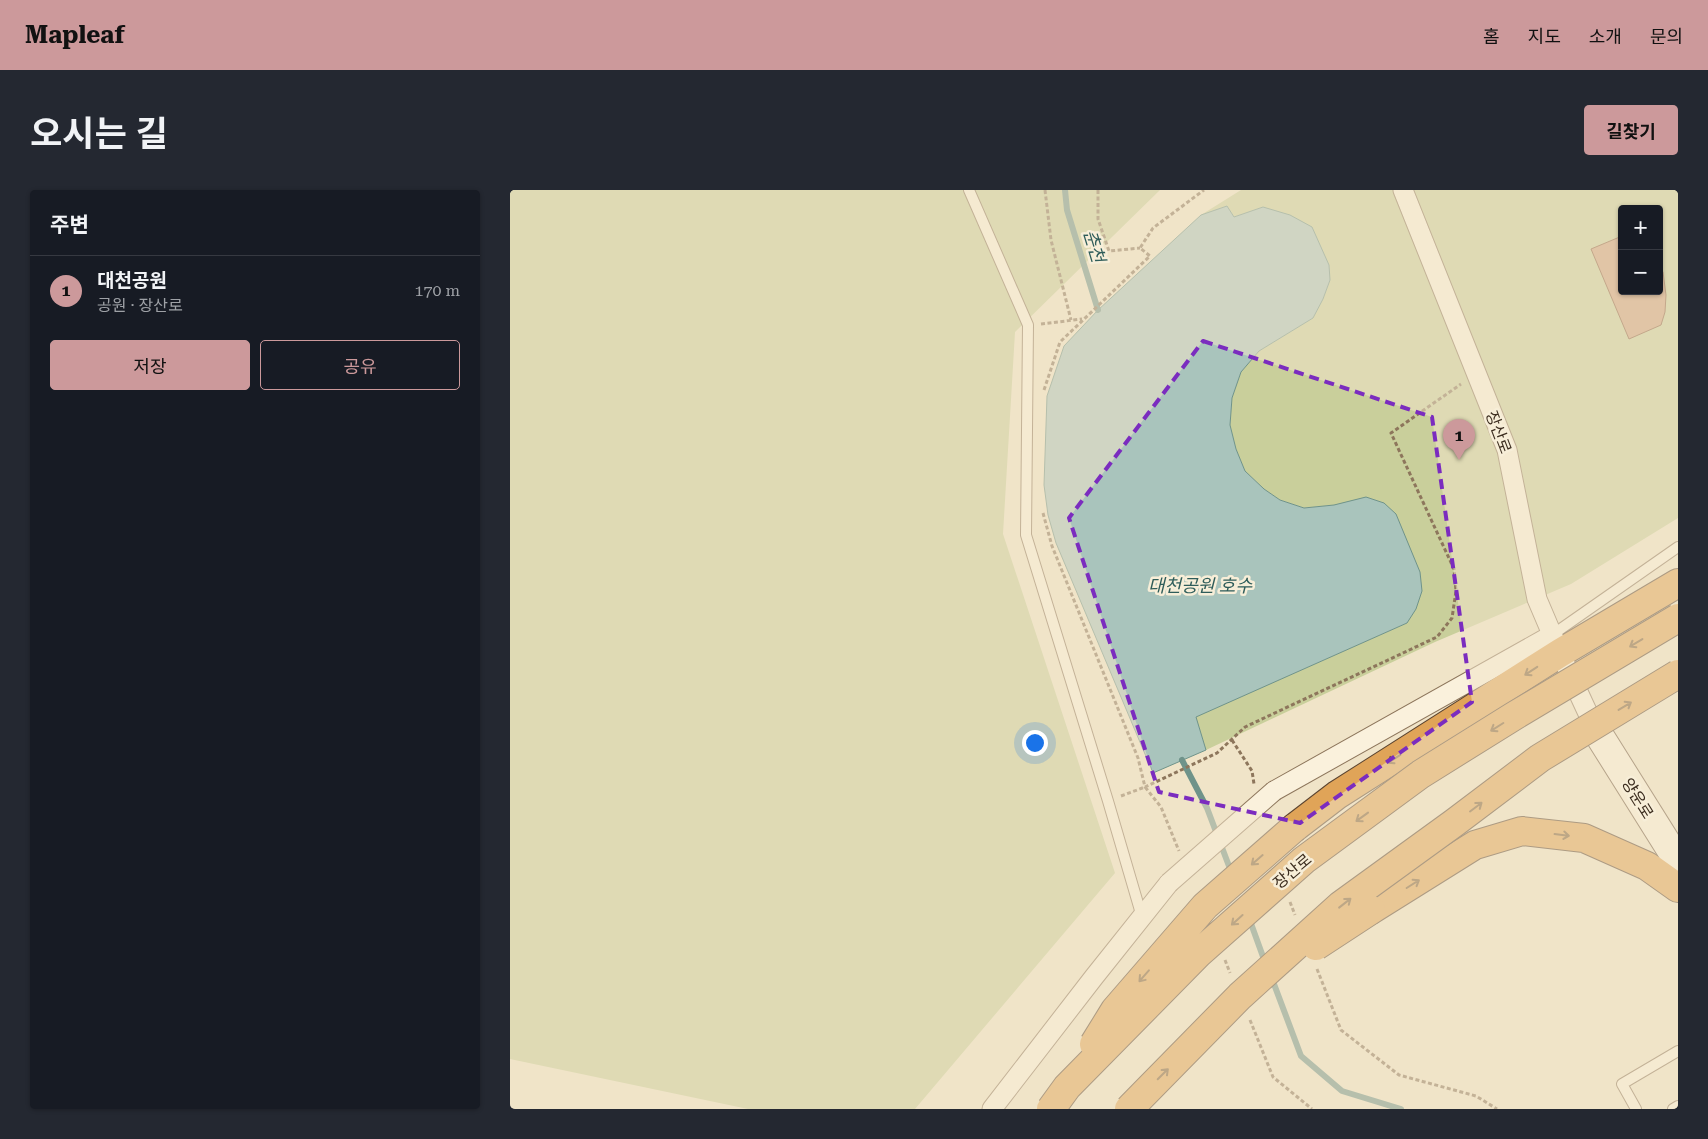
<!DOCTYPE html>
<html lang="ko">
<meta charset="utf-8">
<style>
body{margin:0;font-family:"Roboto Serif","Noto Sans KR",serif;background:#242831;color:#f1f3f6}
.controls{position:absolute;right:15px;top:15px;display:grid;overflow:hidden;border-radius:5px;box-shadow:0 1px 4px #0004}
.controls button{width:45px;height:45px;display:grid;place-items:center;padding:0;border:0;border-bottom:1px solid #363941;background:#171b24;color:#f1f3f6;font:25px sans-serif}
.you{position:absolute;left:524px;top:552px;width:18px;height:18px;margin:-12px;border:4px solid #fff;border-radius:50%;background:#1a73e8;box-shadow:0 0 0 8px #1a73e833}
.badge{display:grid;place-items:center;width:32px;height:32px;border-radius:50%;background:#cc999b;color:#111;font-size:16px;font-weight:700}
.pin{position:absolute;translate:-50% -41px;filter:drop-shadow(0 1px 2px #0008)}
.pin::after{content:'';position:absolute;top:26px;width:18px;height:15px;background:inherit;clip-path:polygon(0 0,100% 0,50% 100%)}
.list{margin:0;padding:0;list-style:none}
h2{display:flex;justify-content:space-between;align-items:center;height:65px;margin:0;padding:0 20px;font-size:21px}
h2 small{font-size:16px;font-weight:400;color:#9ea1a6}
.list li{display:grid;grid-template-columns:32px 1fr auto;gap:15px;align-items:center;box-sizing:border-box;height:70px;padding:0 20px;border-top:1px solid #363941}
.list b{display:block;font-size:19px;white-space:nowrap}
.list p{margin:0;font-size:16px;white-space:nowrap;color:#9ea1a6}
.list em{font-size:16px;font-style:normal;color:#9ea1a6}
.actions{display:flex;gap:10px;padding:15px 20px}
.actions a{flex:1;padding:11px 0;border:1px solid #cc999b;border-radius:5px;text-align:center;font-size:18px;color:#cc999b}
.actions .main{background:#cc999b;color:#111}
.map{position:relative;flex:none;width:1168px;height:919px;overflow:hidden;border-radius:5px}
header{display:flex;align-items:center;gap:30px;box-sizing:border-box;height:70px;padding:0 25px;background:#cc999b;color:#111}
header strong{font-size:24px}
nav{display:flex;gap:28px;margin-inline-start:auto;font-size:18px}
.intro{display:flex;align-items:center;justify-content:space-between;box-sizing:border-box;height:120px;padding:0 30px}
h1{margin:0;font-size:35px}
.button{padding:12px 22px;border-radius:5px;background:#cc999b;color:#111;font-size:18px;font-weight:700}
main{display:flex;gap:30px;padding:0 30px}
aside{flex:1;background:#171b24;border-radius:5px;box-shadow:0 1px 4px #0004}
.map>svg:first-child{display:block}
</style>
<header>
<strong>Mapleaf</strong>
<nav><a>홈</a><a>지도</a><a>소개</a><a>문의</a></nav>
</header>
<div class="intro"><h1>오시는 길</h1><a class="button">길찾기</a></div>
<main>
<aside>
<h2>주변<small></small></h2>
<ul class="list">
<li><span class="badge">1</span><div><b>대천공원</b><p>공원 · 장산로</p></div><em>170 m</em></li>
</ul>
<div class="actions"><a class="main">저장</a><a>공유</a></div>
</aside>
<div class="map">
<svg width="1168" height="919" viewBox="0 0 1168 919">
<rect width="100%" height="100%" fill="#f0e4c8"/>
<path fill="#c9cf9b" fill-rule="evenodd" d="M0 0H650L505 142 493 344 605 683 405 919H238L0 869Z
M731 0H1168V328L1061 394 925 452 696 560 685 527 897 433 824 315 794 318 770 310 754 299 735 281 726 259 720 235 722 208 731 182 749 161 803 128 813 109 820 90 819 75 753 17 724 27 717 16 691 25ZM1112 19H1149V101H1112Z"/>
<path fill="#a9c4bc" stroke="#6f938a" d="M717 16 724 27 753 17 780 25 802 37 819 75 820 90 813 109 803 128 749 161 731 182 722 208 720 235 726 259 735 281 754 299 770 310 794 318 824 315 856 307 874 313 886 324 910 382 912 401 906 419 897 433 686 527 696 560 643 583 546 353 538 325 534 295 537 206 554 156 588 120 691 25Z"/>
<g fill="none" stroke-linecap="round" stroke-linejoin="round">
<path stroke="#6f938a" stroke-width="6" d="M555 0 557 20 588 120
M672 570 697 618 722 684
M739 728 756 775
M761 786 791 866 832 901 891 919"/>
</g>
<path fill="#cf9f7d" stroke="#8d5f41" d="M1112 46V101H1149V76L1153 82 1156 105 1155 122 1151 135 1119 149 1081 59Z"/>
<g fill="none" stroke-linecap="round" stroke-linejoin="round">
<g stroke="#8d765c" stroke-width="12">
<path id="lane" d="M459 0 518 135 516 345 598 611 632 727
M1042 445 1168 357
M1126 919 1112 894 1168 861
M1163 919 1168 916"/>
</g>
<g stroke="#8d765c" stroke-width="21">
<path id="street" d="M893 0 997 260 1027 409 1050 463 1088 545
M764 601 1042 445
M482 919 584 787 659 693"/>
</g>
<g stroke="#6f573f" stroke-width="30">
<path id="secondary" d="M1089 545 1168 671"/>
</g>
<g stroke="#5b4430" stroke-width="30">
<path id="highway" d="M784 638 827 605 1050 463 1168 393
M861 720 965 655 1012 641 1074 648 1137 676 1168 698"/>
</g>
<path stroke="#8d765c" stroke-width="3" stroke-dasharray="4 2.5" stroke-linecap="butt" d="M535 0 541 50 561 130
M588 0V29L599 61 630 58
M531 134 572 129
M534 200 550 152 640 66 630 58 643 38 694 0
M533 323 542 356 628 568 635 597 707 563 735 537 927 447 942 428 946 401 944 379 881 243 951 194
M722 550 742 581 744 594
M611 606 635 597 651 617 669 661
M780 712 785 725
M715 770 720 783
M807 779 831 840 889 885 966 906 987 919
M740 830 763 887 802 919"/>
<use href="#lane" stroke="#faf1dc" stroke-width="10"/>
<use href="#street" stroke="#faf1dc" stroke-width="19"/>
<use href="#secondary" stroke="#faf1dc" stroke-width="28"/>
<use href="#highway" stroke="#e0a458" stroke-width="28"/>
<g stroke="#8d765c" stroke-width="21" stroke-linecap="butt">
<path id="street-bridge" d="M659 693 764 601"/>
</g>
<g stroke="#5b4430" stroke-width="30" stroke-linecap="butt">
<path id="highway-bridge" d="M806 756 861 720
M584 854 605 820 695 716 784 638
M541 919 557 897 689 763 794 670 911 584 1004 526 1168 428
M619 919 730 806 831 715 944 633 1030 568 1168 484"/>
</g>
<use href="#street-bridge" stroke="#faf1dc" stroke-width="19"/>
<use href="#highway-bridge" stroke="#e0a458" stroke-width="28"/>
</g>
<defs><path id="oneway-shaft" d="M-6 0H5M1.5-3L5.5 0L1.5 3" fill="none" stroke-width="1.6" stroke-linecap="round" stroke-linejoin="round" transform="scale(1.25)"/></defs>
<g stroke="#7e5d36">
<use href="#oneway-shaft" transform="translate(1126 453) rotate(149)"/>
<use href="#oneway-shaft" transform="translate(1021 481) rotate(147)"/>
<use href="#oneway-shaft" transform="translate(1115 516) rotate(-31)"/>
<use href="#oneway-shaft" transform="translate(987 537) rotate(148)"/>
<use href="#oneway-shaft" transform="translate(884 569) rotate(147)"/>
<use href="#oneway-shaft" transform="translate(966 617) rotate(-37)"/>
<use href="#oneway-shaft" transform="translate(852 627) rotate(144)"/>
<use href="#oneway-shaft" transform="translate(1052 645) rotate(7)"/>
<use href="#oneway-shaft" transform="translate(747 670) rotate(139)"/>
<use href="#oneway-shaft" transform="translate(903 694) rotate(-32)"/>
<use href="#oneway-shaft" transform="translate(835 713) rotate(-38)"/>
<use href="#oneway-shaft" transform="translate(727 730) rotate(138)"/>
<use href="#oneway-shaft" transform="translate(634 786) rotate(131)"/>
<use href="#oneway-shaft" transform="translate(653 884) rotate(-45)"/>
</g>
<path d="M0 0H1168V919H0ZM693 151 922 227 962 512 790 633 649 602 559 328Z" fill="#f0e4c8" fill-opacity=".55" fill-rule="evenodd"/>
<path fill="none" stroke="#7b2cbf" stroke-width="4" stroke-dasharray="10 6" stroke-linejoin="round" d="M693 151 922 227 962 512 790 633 649 602 559 328Z"/>
<g text-anchor="middle" stroke-width="5" stroke-linejoin="round" paint-order="stroke">
<g font-size="16" fill="#3d2e20" stroke="#f7eed8">
<text transform="translate(989 242) rotate(69)" y="6">장산로</text>
<text transform="translate(1128 608) rotate(58)" y="6">양운로</text>
<text transform="translate(782 681) rotate(-40)" y="6">장산로</text>
</g>
<g font-size="18" font-style="italic" fill="#2f5d5a" stroke="#f7eed8">
<text transform="translate(584 56) rotate(73)" y="6">춘천</text>
<text x="690" y="402">대천공원 호수</text>
</g>
</g>
</svg>
<div class="controls">
<button>+</button>
<button>−</button>
</div>
<div class="you"></div>
<div class="pin badge" style="left:949px;top:270px">1</div>
</div>
</main>
